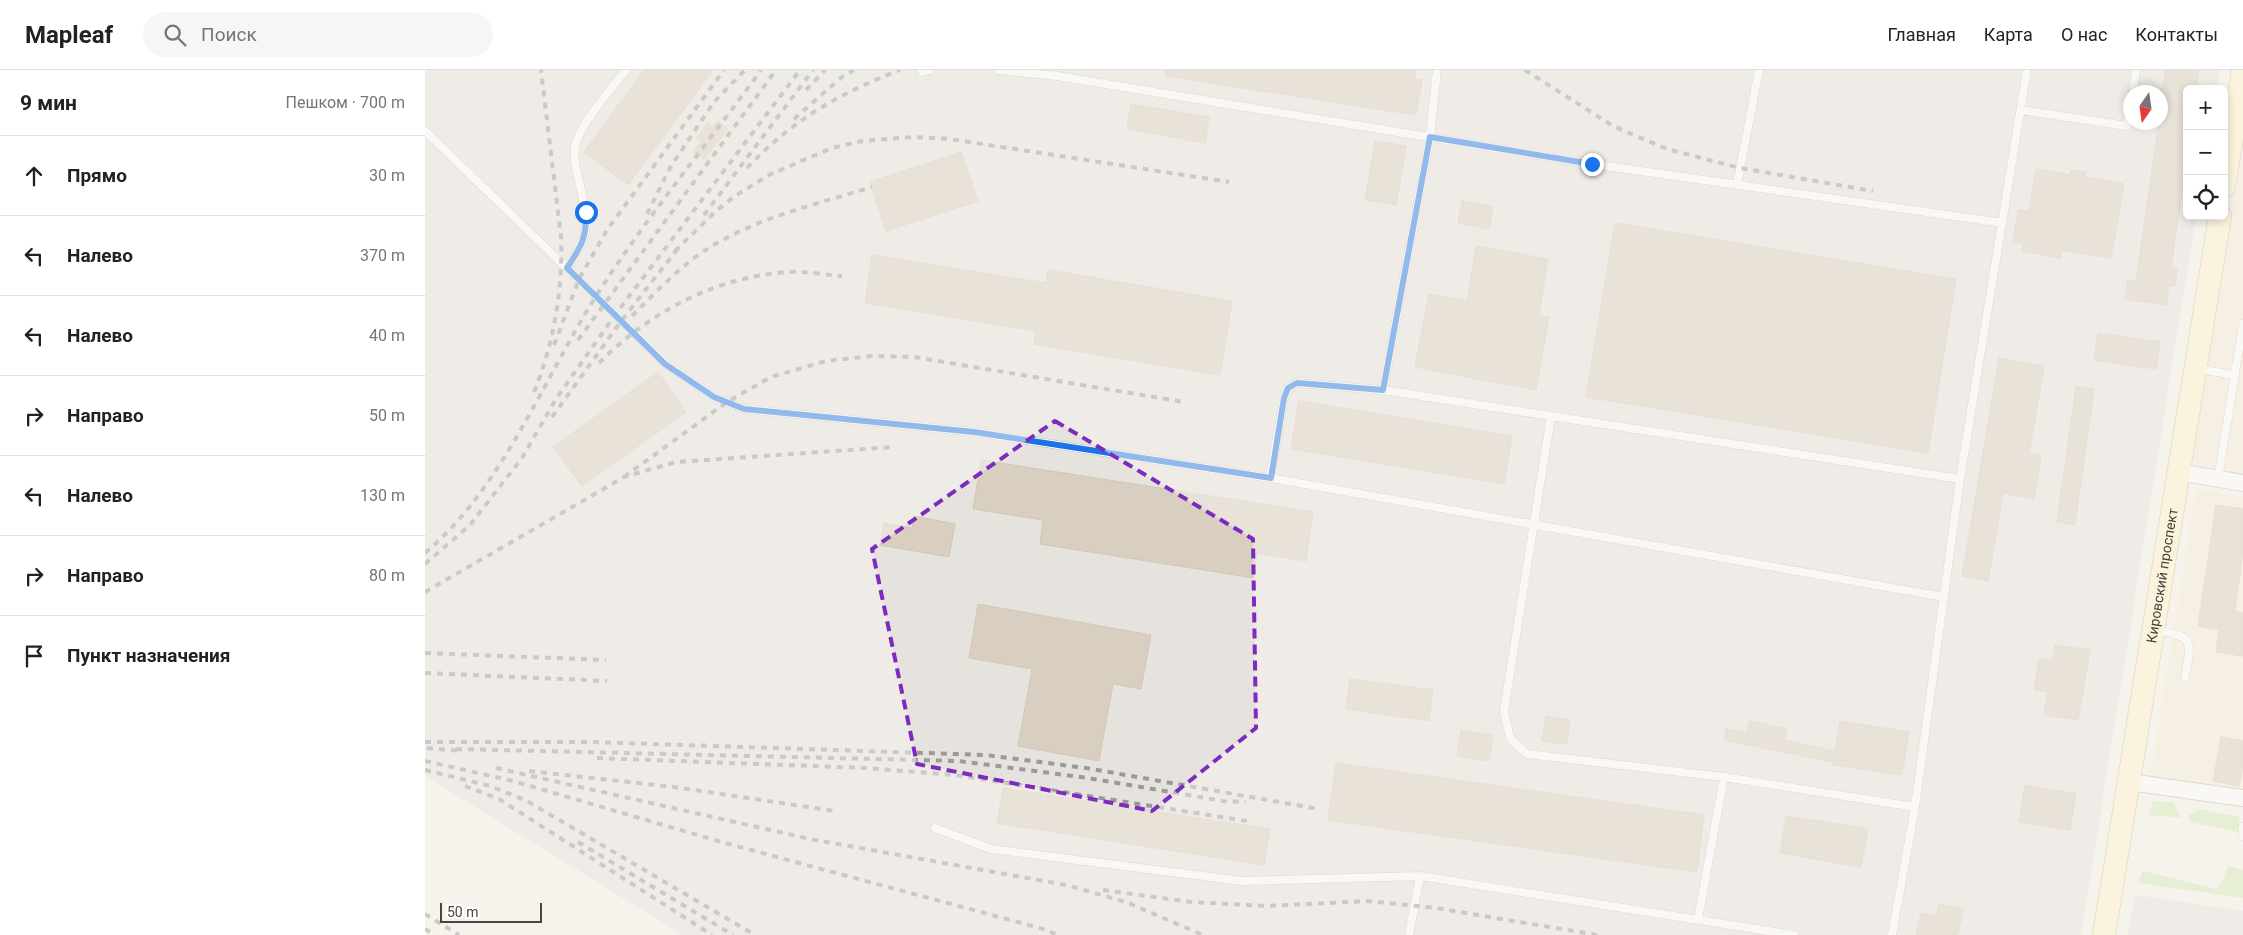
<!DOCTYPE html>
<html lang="ru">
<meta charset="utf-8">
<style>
body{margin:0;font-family:Roboto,sans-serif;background:#f6f6f6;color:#222}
.controls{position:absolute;right:15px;top:15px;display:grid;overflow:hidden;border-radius:8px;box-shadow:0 2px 8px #0003}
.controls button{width:45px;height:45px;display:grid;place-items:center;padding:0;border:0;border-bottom:1px solid #e0e0e0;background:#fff;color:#222;font:25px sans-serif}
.compass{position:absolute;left:1698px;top:15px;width:45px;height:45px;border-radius:50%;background:#fff;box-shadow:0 2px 8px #0003;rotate:193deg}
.scale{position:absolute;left:15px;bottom:12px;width:102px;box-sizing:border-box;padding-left:5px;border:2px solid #4b4439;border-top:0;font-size:14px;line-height:18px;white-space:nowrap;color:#4b4439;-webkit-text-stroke:4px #fff;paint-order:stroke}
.stop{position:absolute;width:15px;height:15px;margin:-11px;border:4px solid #1a73e8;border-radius:50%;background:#fff}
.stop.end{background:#1a73e8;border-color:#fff;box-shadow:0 1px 5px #0008}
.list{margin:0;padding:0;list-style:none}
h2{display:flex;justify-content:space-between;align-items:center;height:65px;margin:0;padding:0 20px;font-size:21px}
h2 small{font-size:16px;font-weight:400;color:#767676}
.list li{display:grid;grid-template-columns:32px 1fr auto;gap:15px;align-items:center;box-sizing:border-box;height:80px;padding:0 20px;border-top:1px solid #e0e0e0}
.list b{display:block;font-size:19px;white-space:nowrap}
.list em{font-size:16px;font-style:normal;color:#767676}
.icon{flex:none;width:28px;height:28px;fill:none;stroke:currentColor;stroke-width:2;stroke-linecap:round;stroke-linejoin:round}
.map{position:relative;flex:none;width:1818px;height:865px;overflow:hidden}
header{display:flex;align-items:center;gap:30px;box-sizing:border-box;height:70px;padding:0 25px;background:#fff;border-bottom:1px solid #e0e0e0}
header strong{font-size:24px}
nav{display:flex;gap:28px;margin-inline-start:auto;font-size:18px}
.search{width:350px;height:45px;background:#f6f6f6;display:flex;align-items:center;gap:12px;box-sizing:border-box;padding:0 18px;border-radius:28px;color:#767676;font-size:19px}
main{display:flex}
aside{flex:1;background:#fff}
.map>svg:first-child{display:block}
</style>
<header>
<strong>Mapleaf</strong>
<div class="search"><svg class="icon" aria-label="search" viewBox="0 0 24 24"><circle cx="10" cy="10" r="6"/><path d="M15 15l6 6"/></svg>Поиск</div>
<nav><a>Главная</a><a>Карта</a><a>О нас</a><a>Контакты</a></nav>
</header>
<main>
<aside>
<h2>9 мин<small>Пешком · 700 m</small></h2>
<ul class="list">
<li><svg class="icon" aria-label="ahead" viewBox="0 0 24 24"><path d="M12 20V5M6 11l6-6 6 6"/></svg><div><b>Прямо</b></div><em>30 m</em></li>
<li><svg class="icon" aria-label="left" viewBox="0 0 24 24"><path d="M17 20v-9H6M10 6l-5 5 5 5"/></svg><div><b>Налево</b></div><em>370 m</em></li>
<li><svg class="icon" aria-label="left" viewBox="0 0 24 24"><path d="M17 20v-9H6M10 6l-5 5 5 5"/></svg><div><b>Налево</b></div><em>40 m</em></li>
<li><svg class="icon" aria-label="right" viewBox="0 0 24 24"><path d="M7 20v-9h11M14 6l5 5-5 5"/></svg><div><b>Направо</b></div><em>50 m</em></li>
<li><svg class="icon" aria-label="left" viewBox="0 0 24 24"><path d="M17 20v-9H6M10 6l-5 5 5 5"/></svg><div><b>Налево</b></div><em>130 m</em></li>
<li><svg class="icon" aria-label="right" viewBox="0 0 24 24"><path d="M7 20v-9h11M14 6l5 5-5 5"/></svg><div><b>Направо</b></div><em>80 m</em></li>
<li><svg class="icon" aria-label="arrive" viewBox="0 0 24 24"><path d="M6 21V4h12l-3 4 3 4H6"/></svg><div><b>Пункт назначения</b></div></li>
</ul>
</aside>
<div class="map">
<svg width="1818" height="865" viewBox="0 0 1818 865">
<rect width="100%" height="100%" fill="#f6f3ec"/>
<path fill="#f7ead8" d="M1818 85V407L1780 401 1766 389Z
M1771 419 1818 427V723L1725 709Z"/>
<path fill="#e6e2dd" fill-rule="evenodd" d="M0 0H1794L1791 19H1762V146H1771L1656 865H258L0 706ZM1706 22H1736V52H1706Z
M1710 825 1818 841V865H1703Z"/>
<path fill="#d2eab5" d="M1728 731 1748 732 1757 748 1724 745Z
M1775 739 1815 747 1813 762 1765 752 1763 745Z
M1803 796 1818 800V828L1713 813 1718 801 1791 819 1797 812Z"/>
<path fill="#d8cfc1" stroke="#d3c7b4" d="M219 0H288L203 115 159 82Z
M741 0H991L990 9 997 10 991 45 741 6Z
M1741 0H1774L1771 19H1762V87L1746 198 1752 199 1750 216 1744 215 1741 235 1700 229 1703 210 1711 211 1734 52H1736V18L1738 19Z
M706 34 784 47 780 73 702 59Z
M292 51 303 59 279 89 269 82 277 71 272 67 283 53 288 57Z
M950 71 981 76 971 135 940 130Z
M536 82 553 131 461 161 445 112Z
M1611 99 1645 105 1646 100 1661 102 1660 107 1699 114 1686 188 1637 180 1636 188 1597 181 1598 173 1588 172 1593 139 1604 141Z
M1037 131 1068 137 1064 159 1033 153Z
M1190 153 1531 209 1503 383 1161 327Z
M1051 176 1123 189 1114 245 1124 247 1111 320 990 297 1004 224 1042 231Z
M447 185 621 213 623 200 807 231 795 305 609 274 611 261 440 233Z
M1673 263 1735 272 1731 299 1669 290Z
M1574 288 1619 296 1604 384 1616 385 1609 429 1578 423 1563 511 1537 506Z
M233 302 261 342 157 416 128 377Z
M1651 317 1669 319 1650 455 1632 452Z
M874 331 1087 366 1079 414 866 379Z
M556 390 888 442 881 491 832 483 829 508 615 474 618 450 548 439Z
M1791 435 1818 439V483L1810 541 1818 543V586L1791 582 1794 560 1773 556Z
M489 446 530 454 524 487 455 475 459 453 487 458Z
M553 534 726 565 716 619 688 614 674 691 593 676 607 599 544 588Z
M1630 575 1665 580 1653 650 1619 645 1623 622 1609 620 1614 589 1628 591Z
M925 609 1008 620 1004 651 921 639Z
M1121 646 1145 650 1142 674 1117 671Z
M1325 651 1362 659 1359 670 1410 681 1415 651 1484 662 1477 705 1408 695V692L1299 670 1301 659 1322 663Z
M1036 660 1068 665 1064 691 1032 686Z
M1796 667 1818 671V695L1814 716 1788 711Z
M911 693 1279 745 1272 802 903 750Z
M1600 715 1651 724 1645 760 1594 752Z
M578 718 845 759 839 795 572 753Z
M1361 746 1443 759 1436 797 1355 783Z
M1514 834 1538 839 1533 865H1491L1496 843 1511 846Z"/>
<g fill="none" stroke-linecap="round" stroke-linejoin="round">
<g stroke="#c2bbae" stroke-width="9">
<path id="service" d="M574 0 632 6 1167 94 1578 153
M497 2 504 0
M1708 22 1711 0
M1596 40 1702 56 1706 36
M0 61 241 294 289 327 319 339 549 362 845 408 1519 527
M1312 115 1334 0
M142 198C168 161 163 149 153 107 151 98 148 86 150 77 154 55 186 19 201 0
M1773 299 1810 305
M958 320 1005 67 1012 0
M845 408 859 328 863 318 872 313 958 320 1126 346
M1793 409 1818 254
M1731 560C1771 567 1766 570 1760 607
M1490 737 1299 707 1102 684 1085 668 1079 641 1126 346 1535 409
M1818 757V766
M510 758 566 779 817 811 995 806 1369 865
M1273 849 1299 707
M984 865 995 806
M1467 865 1490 737 1535 409 1602 0"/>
</g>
<g stroke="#c2bbae" stroke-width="18">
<path id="minor" d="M1754 402 1818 413
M1704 712 1818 728"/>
</g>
<g stroke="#d6c79b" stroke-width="24">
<g id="secondary">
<path d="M1799 117 1818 0"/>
<path id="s1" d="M1679 865 1795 146"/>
</g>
</g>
<use href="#service" stroke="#fff" stroke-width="8"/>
<use href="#minor" stroke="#fff" stroke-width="16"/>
<use href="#secondary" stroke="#fff3cd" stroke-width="22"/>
<path stroke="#9a9a9a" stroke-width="4" stroke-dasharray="6 6" stroke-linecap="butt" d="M1100 0 1188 56 1242 79 1315 98 1448 121
M381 20 400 0
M369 49 417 7 429 0
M322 98C367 50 415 23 475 0
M222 144 246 96 289 32 320 0
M279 145 388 0
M250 181 290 142 310 126 344 105 381 89 407 78 437 71 488 67 525 69 804 112
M207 246C227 226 247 205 269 188 321 150 386 136 447 117
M153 270 351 0
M129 275 154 209 182 160 299 0
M174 293C225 242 290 207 363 202 381 201 400 205 417 206
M109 322C129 273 138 219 136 167L116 0
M127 347 197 250 254 177
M199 407 302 332 346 307 401 291 447 286 489 287 759 332
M0 483C78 417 117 312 171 226 221 148 281 76 336 0
M0 494 45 455 97 388 131 329 190 245 375 0
M0 522 199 407 251 392 468 377
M0 583 181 590
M0 603 182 611
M0 672H167L561 685 661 698 894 739
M2 678 37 681
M31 679 534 691 663 708 798 731 821 732
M172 688 441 698 530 705 828 752
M0 691 88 711 300 773 615 858 633 865
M71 698 385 769 641 815 701 832 778 865
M0 700 65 716 102 731 330 865
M104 701 249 717 410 741
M40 716 74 729 287 865
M153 772 308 865
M678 820 766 832 842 836 943 831 1011 838 1172 865
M0 844 34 865
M0 859 10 865"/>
</g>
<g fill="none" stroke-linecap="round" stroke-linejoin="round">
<path stroke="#1a73e8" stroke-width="6" d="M161 142C162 167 156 177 142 198L240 294 289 327 319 339 549 362 846 408 859 328 863 318 872 313 958 320 1005 67 1167 94"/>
</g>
<path d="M0 0H1818V865H0ZM630 351 828 469 831 658 727 741 492 694 447 479Z" fill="#f6f3ec" fill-opacity=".55" fill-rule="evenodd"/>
<path fill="none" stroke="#7b2cbf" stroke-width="4" stroke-dasharray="10 6" stroke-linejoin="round" d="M630 351 828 469 831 658 727 741 492 694 447 479Z"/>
<g text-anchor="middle" stroke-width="4" stroke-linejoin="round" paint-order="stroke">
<g font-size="14" fill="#4b4439" stroke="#fff">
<text dy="5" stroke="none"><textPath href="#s1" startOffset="364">Кировский проспект</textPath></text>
</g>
</g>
</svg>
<div class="controls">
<button>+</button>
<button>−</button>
<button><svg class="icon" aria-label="locate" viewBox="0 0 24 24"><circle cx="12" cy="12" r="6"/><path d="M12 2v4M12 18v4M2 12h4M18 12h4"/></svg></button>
</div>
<svg class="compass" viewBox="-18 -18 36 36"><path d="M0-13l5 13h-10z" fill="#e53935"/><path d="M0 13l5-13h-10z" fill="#767676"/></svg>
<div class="scale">50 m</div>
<div class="stop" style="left:161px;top:142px"></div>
<div class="stop end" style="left:1167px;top:94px"></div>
</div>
</main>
